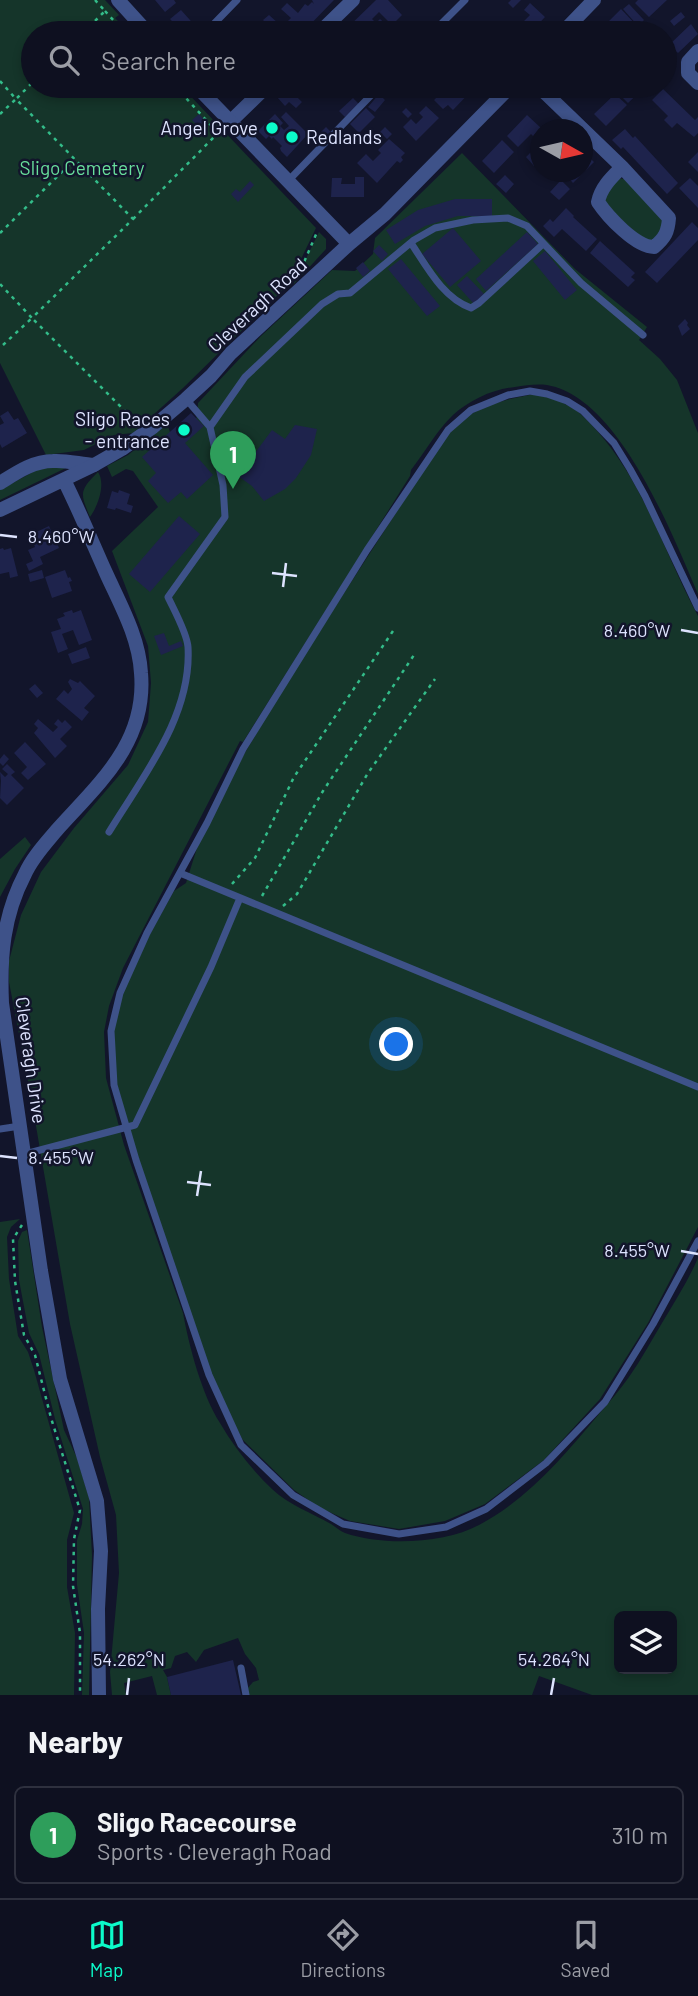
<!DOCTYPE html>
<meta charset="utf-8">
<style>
body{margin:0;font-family:Barlow,sans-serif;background:#171929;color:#f1f3f6}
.controls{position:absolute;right:21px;bottom:21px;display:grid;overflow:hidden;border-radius:10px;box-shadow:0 4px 10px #0003}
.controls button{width:63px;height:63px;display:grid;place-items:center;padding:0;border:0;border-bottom:2px solid #2e303e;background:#0e1020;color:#f1f3f6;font:35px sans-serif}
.compass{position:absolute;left:530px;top:119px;width:63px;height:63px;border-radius:50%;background:#0e1020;box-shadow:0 4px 10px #0003;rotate:98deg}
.you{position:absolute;left:397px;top:1045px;width:24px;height:24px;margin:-18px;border:5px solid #fff;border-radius:50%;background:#1a73e8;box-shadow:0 0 0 10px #1a73e833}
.badge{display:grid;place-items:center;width:46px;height:46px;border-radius:50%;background:#0cfbc9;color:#fff;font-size:23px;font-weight:700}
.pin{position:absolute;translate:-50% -58px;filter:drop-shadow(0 2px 4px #0008)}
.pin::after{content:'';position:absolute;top:37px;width:24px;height:21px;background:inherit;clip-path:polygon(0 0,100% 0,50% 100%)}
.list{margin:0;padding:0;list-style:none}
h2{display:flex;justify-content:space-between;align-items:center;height:91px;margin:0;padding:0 28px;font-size:30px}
h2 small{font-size:23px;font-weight:400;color:#9b9da5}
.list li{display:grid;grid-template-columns:46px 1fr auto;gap:21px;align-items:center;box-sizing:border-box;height:98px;margin:0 14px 14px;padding:0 14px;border:2px solid #2e303e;border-radius:10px}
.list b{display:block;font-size:26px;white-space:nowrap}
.list p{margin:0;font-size:23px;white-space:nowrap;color:#9b9da5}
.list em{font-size:23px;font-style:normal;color:#9b9da5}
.icon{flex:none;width:38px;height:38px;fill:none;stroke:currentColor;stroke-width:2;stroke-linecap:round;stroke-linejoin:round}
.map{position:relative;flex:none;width:698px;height:1695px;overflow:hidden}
.search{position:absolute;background:#0e1020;box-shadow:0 4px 10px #0003;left:21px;right:21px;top:21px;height:77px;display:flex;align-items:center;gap:18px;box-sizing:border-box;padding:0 24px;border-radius:38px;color:#9b9da5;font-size:26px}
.sheet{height:203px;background:#0e1020}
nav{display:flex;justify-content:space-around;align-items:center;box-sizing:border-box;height:98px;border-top:2px solid #2e303e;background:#0e1020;font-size:19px;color:#9b9da5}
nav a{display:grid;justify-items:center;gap:4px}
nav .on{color:#0cfbc9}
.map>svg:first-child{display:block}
</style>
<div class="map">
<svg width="698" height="1695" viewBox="0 0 698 1695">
<rect width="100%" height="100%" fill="#12152b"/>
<path fill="#15352a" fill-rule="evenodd" d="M0 0H105L119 15 115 18 130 33H33V86H181L316 228 289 284 183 388 133 433 114 435 84 450 46 455 0 363Z
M462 153 575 269 647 327 639 340 660 359 677 380 698 433V594C672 534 619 397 547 385 537 384 526 385 515 387 493 389 470 400 453 415 437 430 425 452 411 470L410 476 243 742 240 741 123 968 109 1006 104 1032 106 1078 124 1145 183 1313C189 1346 202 1395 220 1423 234 1447 252 1470 272 1489 289 1505 312 1513 331 1524 336 1527 340 1531 345 1533 382 1546 444 1544 479 1525 527 1500 565 1455 599 1414 609 1402 620 1390 629 1377 641 1360 651 1341 662 1323 675 1301 688 1281 698 1258V1695H592L539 1676 532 1695H249L247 1689 253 1682 259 1680 256 1668 245 1654 238 1638 204 1650 196 1662 187 1652 175 1656 171 1668 163 1670 167 1677 171 1695H157L152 1676 124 1683 126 1695H112L110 1672 119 1573 116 1515 100 1457 70 1324 31 1097 9 982V961L21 915 41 872 74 828 128 765 148 722 151 683 148 646 112 551 158 507 133 471 126 469 112 477 107 466 128 455 167 424 170 432 177 437 197 417 198 403 261 336 332 270 355 271 373 254 375 238ZM619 1616H672V1669H619Z
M619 178 624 179 664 219V228L653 240 648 241 640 237 604 203 605 193Z
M319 232 326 239V249L293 285Z
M534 394C545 396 556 398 565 404 579 410 588 421 598 432 645 485 665 555 698 616V1227L648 1323 600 1399 544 1460 485 1504 445 1521 399 1529 350 1521 320 1508 294 1490 242 1439 211 1375 133 1142 116 1081 114 1031 122 994 150 934 174 891 186 883 197 848 240 761 293 672 412 488 449 432 471 414 486 406 510 399Z
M70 466 0 500V490L42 467Z
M98 472C106 484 98 506 90 517 80 493 79 491 98 472Z
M25 837 31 845 15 869 0 897V859Z
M20 1219 11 1227 7 1237 9 1279 18 1336 28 1352 34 1370 74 1513 67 1540V1587L75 1633 74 1695H0V1222Z
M27 1230 42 1327 64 1430 77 1458 89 1498 92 1555 89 1695H82L84 1633 77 1585V1540L82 1524 83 1509 55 1419 39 1354 29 1333 19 1280 18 1241 22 1232Z"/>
<path fill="#1e234c" d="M155 0H174L176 3 165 12Z
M312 0H334L302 33H269L264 29 268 25 263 20 269 15 288 32 293 27 287 22 291 18 281 9 287 3 298 13 305 4 308 6 312 2 314 4Z
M376 0H388L402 15 392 25 379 12 372 19 376 23 380 19 392 30 389 33H373L366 25 360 30 363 33H342Z
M511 0H521L513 8 508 3Z
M638 0H667L649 17 635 3Z
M530 3 545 17 530 33H513L509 30 517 22 520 25 530 15 524 10Z
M629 4 644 20 638 26 623 9Z
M621 9 639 28 633 33H616L607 23Z
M181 10 198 29 192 33H183L170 19Z
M681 12 685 17 674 26 670 21Z
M691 24 698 34 678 53 669 45Z
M665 55 672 63 665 71Z
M290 86H306L296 96 302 102 296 108 289 102 285 106 277 97Z
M448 86H451L455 90 457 88 454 86H476L453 110 448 105 443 109 434 100Z
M623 86H646L628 103 617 92Z
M663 89 695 120 698 117V133L694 137 677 123 672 128 664 120 668 116 652 100Z
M379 94 385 100 375 112 368 107Z
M615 94 627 105 606 126 594 114Z
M353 98 359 104 345 117 339 111Z
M426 106 439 118 416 141 403 127 411 119 416 124 423 117 419 113Z
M366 108 375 117 359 133 350 124Z
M406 108 412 114 408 118 402 112Z
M286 112 308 134 287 157 281 151 280 148 282 146 273 137 272 139 269 136 266 139 258 131 275 114 283 123 280 126 284 130 289 126 281 117Z
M199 114 208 124 201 130 192 120Z
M527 115 541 128 533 136 531 134 518 147 507 136Z
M326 127 331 132 324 140 318 135Z
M385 127 392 134 387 139 380 132Z
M625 129 633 138 635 136 678 183 667 194 623 147 621 149 612 140Z
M389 139 405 153 401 157 403 160 400 163 397 161 377 183 357 163 366 154 373 161 381 153 378 150Z
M502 140 514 152 494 173 482 161Z
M531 152 539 161 534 166 526 157Z
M698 152V172L688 162Z
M585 153 594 162 573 183 565 174 568 172H582V156Z
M505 175 514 184 506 193 496 184Z
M355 177H364V197H331L332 178H342L341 184H355Z
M690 178 698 186V208L679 188Z
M561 180 570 189 559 200 550 192Z
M250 181 254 185 238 202 231 194 236 189 240 192Z
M455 199H492V216H458L425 226 395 244 386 230 418 210Z
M566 208 574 216 573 217 597 239 586 251 562 229 554 237 543 226 550 219 553 222Z
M692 222 698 228V240L657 283 645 272Z
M453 228 481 261 450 287 422 254Z
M527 232 538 244 486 291 476 279Z
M600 241 635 273 631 277 635 280 628 287 590 253Z
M379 245 388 254 382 261 373 251Z
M545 251 577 290 565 300 533 261Z
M401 259 440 306 427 316 388 269Z
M363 262 370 271 363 277 356 268Z
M467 276 484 294 474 304 457 285Z
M685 319 688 323 687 325 690 329 682 336 678 326Z
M8 411 14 420 18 418 27 433 2 448 0 444V425L4 423 0 416Z
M191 413 204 426 185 443 213 475 187 499 181 492 168 503 148 481 156 473 142 457Z
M295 425 317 429 311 455 296 478 285 489 264 501 252 486 238 476 272 430 285 439Z
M119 490 130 494 127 504 133 506 131 513 116 508 115 510 107 508 112 491 118 493Z
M179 516 200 534 150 592 129 574Z
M49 526 52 533 55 532 58 537 55 538 59 548 40 557 43 564 29 571 26 564 33 561 28 550 35 547 30 535Z
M3 548 4 550 11 548 18 576 10 578 9 572 0 574V549Z
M42 570 44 578 30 582 28 574Z
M65 570 68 578 70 577 72 581 69 582 72 591 52 598 45 577Z
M72 610 73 613 81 610 92 640 79 645 73 630 62 634 68 649 58 653 51 632 61 629 57 619 65 616 63 613Z
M164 633 169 646 181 641 183 646 161 655 154 636Z
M86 647 90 658 72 664 68 654Z
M70 679 78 683 80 681 95 696 84 708 89 712 82 721 56 699 64 690 68 694 72 689 68 682Z
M35 684 43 693 37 698 29 689Z
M38 719 53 732 58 727 54 724 58 719 62 723 65 720 72 727 60 739 67 746 55 758 34 733 38 728 34 724Z
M25 742 46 764 28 780 21 773 27 767 14 753Z
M4 754 9 759 3 766 0 763V759Z
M7 764 15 772 11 775 24 788 7 805 0 798 1 781 0 772 5 777 8 774 2 769Z
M233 1660 241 1695H171L167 1677Z"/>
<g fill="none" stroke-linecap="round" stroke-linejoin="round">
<path stroke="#33bc89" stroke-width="2.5" stroke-dasharray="3.5 5" stroke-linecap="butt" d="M105 11 125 33
M83 33 105 11 95 0
M0 81 16 99 33 82
M175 86 217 132
M0 114 16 99 133 219 32 318 0 284
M133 219 220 131
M0 233 74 160
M301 269 318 230
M3 345 32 318 130 416
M232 884 255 858 294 777 393 631
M262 896 323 791 414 655
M283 906 297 894 368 773 435 679
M22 1225 13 1239 15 1281 24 1335 35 1355 51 1418 80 1510 74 1539 73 1586 80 1633V1695"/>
<path stroke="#3e5289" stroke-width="7" d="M205 33 237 0
M432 33 465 0
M288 181 380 86
M411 243C427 267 443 298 471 308L479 303 543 244
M210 427 245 377 322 304 338 294 350 293 414 240 435 228 473 220 508 218 527 226 581 283 643 335
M698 608 645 496 630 469 614 443 583 411 567 401 547 394 530 391 508 395 471 410 448 430 367 550 243 749 207 823 147 933 120 993 111 1031 114 1085 136 1160 209 1375 241 1445 293 1495 343 1524 399 1534 446 1527 486 1509 546 1463 605 1402 653 1324 698 1241
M109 832C143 776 192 716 188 647 187 633 174 610 168 597L225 517 223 485 210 427 186 399
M180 873 698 1087
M0 1129 20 1126
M25 1154 135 1125 211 967 240 898
M241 1668 246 1695"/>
<path stroke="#3e5289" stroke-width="14" d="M319 33 353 0
M698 51 688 62V73L698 83
M538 86 622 167 669 218C668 232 665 238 654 247 636 247 608 217 598 202 601 187 612 177 622 167
M230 122 267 86
M0 483C16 473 33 461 53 461 66 460 80 464 94 465"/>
<path stroke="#3e5289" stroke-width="14" d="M118 0 148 33
M562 33 594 0
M196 86 349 244
M64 480C79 510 92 542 106 573 120 604 139 637 141 673 147 743 99 783 56 831 45 844 32 858 25 874 3 916 0 957 2 1003L41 1271 60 1379 97 1501 101 1551 98 1609 99 1695
M0 510 94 465 122 449 153 427 186 399 211 376 231 353 349 244 385 214 511 86"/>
</g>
<path fill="none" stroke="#dde3fe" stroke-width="2.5" d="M0 535 17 537M272 573 297 576M283 587 286 563M681 630 698 633M0 1156 17 1158M187 1182 211 1185M197 1196 201 1171M681 1251 698 1254M127 1695 129 1678M551 1695 554 1678"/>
<g fill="#0cfbc9" stroke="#12152b" stroke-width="2.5">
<circle cx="272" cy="128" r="7"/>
<circle cx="292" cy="137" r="7"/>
<circle cx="184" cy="430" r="7"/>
</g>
<g text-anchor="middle" stroke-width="5" stroke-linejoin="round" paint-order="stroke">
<g font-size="19" fill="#dde3fe" stroke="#12152b" text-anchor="end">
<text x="258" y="135">Angel Grove</text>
<text x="306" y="144" text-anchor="start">Redlands</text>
<text x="170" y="426">Sligo Races<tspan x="170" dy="22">- entrance</tspan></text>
</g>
<g font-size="19" fill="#68df9c" stroke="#12152b">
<text x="82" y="175">Sligo Cemetery</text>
</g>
<g font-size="19" fill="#dde3fe" stroke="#12152b">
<text transform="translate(257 305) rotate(-43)" y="7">Cleveragh Road</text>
<text transform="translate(31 1060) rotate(82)" y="7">Cleveragh Drive</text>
</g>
</g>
<g font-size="18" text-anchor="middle" fill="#dde3fe" stroke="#12152b" stroke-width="5" stroke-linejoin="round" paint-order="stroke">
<text x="61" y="543">8.460°W</text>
<text x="637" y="637">8.460°W</text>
<text x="61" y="1164">8.455°W</text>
<text x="637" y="1257">8.455°W</text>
<text x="129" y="1666">54.262°N</text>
<text x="554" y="1666">54.264°N</text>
</g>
</svg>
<div class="controls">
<button><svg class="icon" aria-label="layers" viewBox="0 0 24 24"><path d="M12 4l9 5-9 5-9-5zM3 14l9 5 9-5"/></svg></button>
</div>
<svg class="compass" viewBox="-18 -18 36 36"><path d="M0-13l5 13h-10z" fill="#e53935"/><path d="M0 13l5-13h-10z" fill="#9b9da5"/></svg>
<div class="you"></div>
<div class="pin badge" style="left:233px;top:489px;background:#2e9e5b">1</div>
<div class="search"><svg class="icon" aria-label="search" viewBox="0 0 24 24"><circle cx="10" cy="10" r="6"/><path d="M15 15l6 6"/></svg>Search here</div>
</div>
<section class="sheet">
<h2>Nearby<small></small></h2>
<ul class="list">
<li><span class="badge" style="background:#2e9e5b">1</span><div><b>Sligo Racecourse</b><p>Sports · Cleveragh Road</p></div><em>310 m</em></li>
</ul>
</section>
<nav>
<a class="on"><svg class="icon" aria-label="map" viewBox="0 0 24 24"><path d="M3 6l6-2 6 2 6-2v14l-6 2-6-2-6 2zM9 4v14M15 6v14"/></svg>Map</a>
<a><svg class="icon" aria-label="directions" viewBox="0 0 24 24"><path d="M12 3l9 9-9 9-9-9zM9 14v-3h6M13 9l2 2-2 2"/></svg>Directions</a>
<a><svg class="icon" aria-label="saved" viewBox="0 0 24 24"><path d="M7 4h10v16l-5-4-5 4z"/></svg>Saved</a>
</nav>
